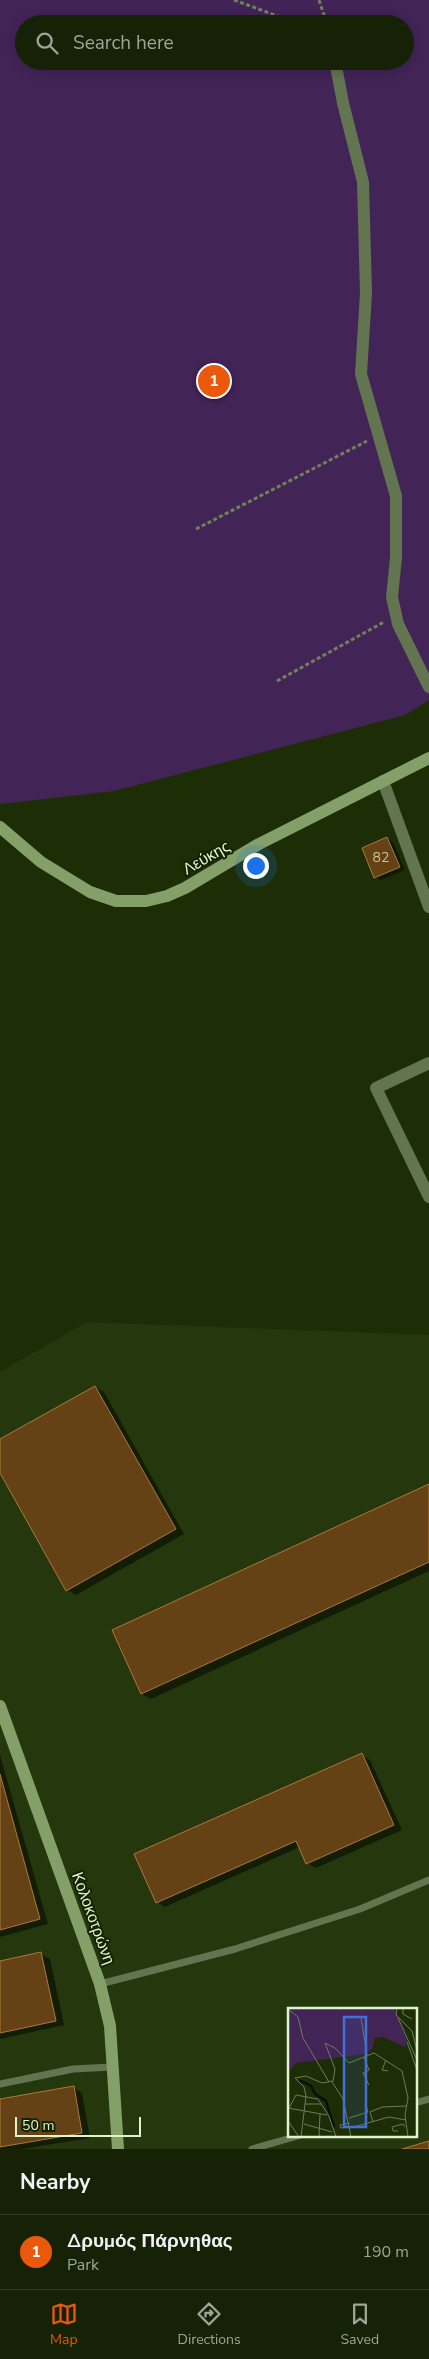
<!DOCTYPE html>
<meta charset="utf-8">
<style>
body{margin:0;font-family:"Nunito Sans",sans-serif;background:#1f2a0f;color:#f1f3f6}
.scale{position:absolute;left:15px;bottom:12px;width:126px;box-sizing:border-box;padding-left:5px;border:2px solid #e0f3ce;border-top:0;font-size:14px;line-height:18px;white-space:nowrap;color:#e0f3ce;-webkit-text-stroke:4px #142400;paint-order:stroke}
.you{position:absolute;left:255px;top:865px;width:18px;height:18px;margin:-12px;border:4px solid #fff;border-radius:50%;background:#1a73e8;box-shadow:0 0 0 8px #1a73e833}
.badge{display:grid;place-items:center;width:32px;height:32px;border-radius:50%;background:#ea580c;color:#fff;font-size:16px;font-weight:700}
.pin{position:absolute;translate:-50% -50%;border:2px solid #fff;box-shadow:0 1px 5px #0006}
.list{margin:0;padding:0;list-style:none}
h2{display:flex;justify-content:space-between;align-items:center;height:65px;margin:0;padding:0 20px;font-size:21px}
h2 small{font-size:16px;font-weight:400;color:#9ea49a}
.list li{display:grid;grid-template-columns:32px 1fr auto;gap:15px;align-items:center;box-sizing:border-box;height:75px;padding:0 20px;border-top:1px solid #353f27}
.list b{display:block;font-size:19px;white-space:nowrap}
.list p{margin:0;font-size:16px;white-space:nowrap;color:#9ea49a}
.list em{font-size:16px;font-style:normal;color:#9ea49a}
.icon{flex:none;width:28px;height:28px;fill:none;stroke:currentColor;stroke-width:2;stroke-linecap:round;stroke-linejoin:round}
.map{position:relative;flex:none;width:429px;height:2149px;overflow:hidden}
.search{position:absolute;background:#162205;box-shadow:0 2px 12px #0003;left:15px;right:15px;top:15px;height:55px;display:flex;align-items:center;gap:12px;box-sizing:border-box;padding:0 18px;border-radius:28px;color:#9ea49a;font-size:19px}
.sheet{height:140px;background:#162205}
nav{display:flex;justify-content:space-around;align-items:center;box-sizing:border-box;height:70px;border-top:1px solid #353f27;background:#162205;font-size:14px;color:#9ea49a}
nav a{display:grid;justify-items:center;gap:2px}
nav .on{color:#ea580c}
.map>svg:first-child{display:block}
</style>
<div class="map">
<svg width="429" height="2149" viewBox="0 0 429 2149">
<rect width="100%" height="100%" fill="#1d2e07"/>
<path fill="#25380d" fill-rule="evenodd" d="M87 1322 429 1335V2149H0V1372ZM289 2009H415V2135H289Z"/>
<path fill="#422457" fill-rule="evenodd" d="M0 0H429V700L405 715 114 791 0 804ZM24 24H405V61H24Z"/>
<path fill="#0007" d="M387 838 393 842 405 870 381 880 375 877Z
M95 1387 104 1392 184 1534 76 1595 67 1590 0 1470V1441Z
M429 1486V1571L151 1699 142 1694 113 1631Z
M0 1755 48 1924 0 1937Z
M362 1755 370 1760 402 1830 316 1868 307 1863 300 1847 165 1907 157 1902Z
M41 1954 50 1959 64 2025 0 2039V1963Z
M74 2088 82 2093 90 2138 23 2149H0V2100Z"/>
<path fill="#644216" stroke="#ae7936" d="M387 837 400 867 374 878 362 848Z
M95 1386 176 1529 66 1591 0 1473V1439Z
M429 1484V1562L141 1694 112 1630Z
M362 1753 394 1825 306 1864 296 1841 156 1903 134 1854Z
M0 1774 40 1919 0 1930Z
M41 1952 56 2021 0 2033V1961Z
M74 2086 82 2133 0 2147V2099Z
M429 2141V2149H402Z"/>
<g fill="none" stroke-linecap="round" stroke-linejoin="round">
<path stroke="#70825c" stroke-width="3" stroke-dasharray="4 2.5" stroke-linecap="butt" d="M234 0 291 21 307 24
M319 0 327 24
M196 529 367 441
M277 681 384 622"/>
<path stroke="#637451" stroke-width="7" d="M100 1984 235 1949 360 1909 429 1880
M0 2084 73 2069 113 2067
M415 2103 429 2099
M252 2149 301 2135"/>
<path stroke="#637451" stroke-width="12" d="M335 61 343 103 363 182 366 293 361 374 396 496V558L392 597 398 624 429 687
M383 781 429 907
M429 1063 376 1088 429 1197"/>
<path stroke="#849f67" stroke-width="12" d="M0 827 41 862 90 892 116 901H146L167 896 185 888 259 844 429 758
M0 1706 100 1984 110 2026 118 2149"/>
</g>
<g text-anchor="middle" stroke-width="4" stroke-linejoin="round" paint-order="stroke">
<g font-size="14" fill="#c1c7a0">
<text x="381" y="862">82</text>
</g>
<g font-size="16" fill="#e0f3ce" stroke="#142400">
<text transform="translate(206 857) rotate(-30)" y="6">Λεύκης</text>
<text transform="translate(94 1918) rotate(70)" y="6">Κολοκοτρώνη</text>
</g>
</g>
<g transform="translate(288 2008)">
<rect width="129" height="129" fill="#1d2e07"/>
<path d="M0 0H106L119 32 117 39 95 29 87 30 84 41 77 46 8 55 0 64Z" fill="#422457"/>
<path fill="none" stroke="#021110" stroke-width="2.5" d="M11 72 23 78 27 86 38 93 46 119"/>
<path fill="none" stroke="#6b7d57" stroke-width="1" d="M109 0 108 7 124 23 129 43M115 0V6L124 11M0 1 10 9 15 30 41 74M73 10 79 47M110 10 129 52M119 34 129 62M76 49 81 62 75 65 81 77M98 52 94 62 100 63M44 74 55 91 63 129M8 87 30 91 41 108 48 129M17 96H33M0 100 39 107M0 102 8 87M61 110 80 104 78 98M0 113 11 129M85 114 82 104 94 99 119 98M62 115 52 117 53 120 62 119M16 116 44 124M62 120 101 109 118 112M110 123H105L104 119 115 116 117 119M13 129 18 88 16 79 7 70 18 68 34 75 45 73 47 61 37 35 47 40 61 55 86 45 114 63 120 90 117 107 120 129M31 129 32 106"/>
<path fill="#446fd6" fill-opacity="0.15" stroke="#446fd6" stroke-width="2.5" d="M56 9H78V119H56Z"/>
<rect width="129" height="129" fill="none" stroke="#e0f3ce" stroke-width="2.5"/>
</g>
</svg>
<div class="scale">50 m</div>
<div class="you"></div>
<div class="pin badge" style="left:214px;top:381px">1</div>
<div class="search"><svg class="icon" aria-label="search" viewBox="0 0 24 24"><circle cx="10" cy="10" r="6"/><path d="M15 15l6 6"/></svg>Search here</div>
</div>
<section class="sheet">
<h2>Nearby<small></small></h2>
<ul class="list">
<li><span class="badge">1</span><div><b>Δρυμός Πάρνηθας</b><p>Park</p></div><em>190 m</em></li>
</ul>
</section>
<nav>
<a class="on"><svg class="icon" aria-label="map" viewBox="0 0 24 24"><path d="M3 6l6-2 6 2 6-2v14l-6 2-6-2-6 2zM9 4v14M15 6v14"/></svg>Map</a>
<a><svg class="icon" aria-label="directions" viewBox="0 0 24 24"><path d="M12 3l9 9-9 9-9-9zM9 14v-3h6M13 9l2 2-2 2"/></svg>Directions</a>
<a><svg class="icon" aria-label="saved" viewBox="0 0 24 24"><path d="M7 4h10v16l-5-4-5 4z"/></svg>Saved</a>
</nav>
